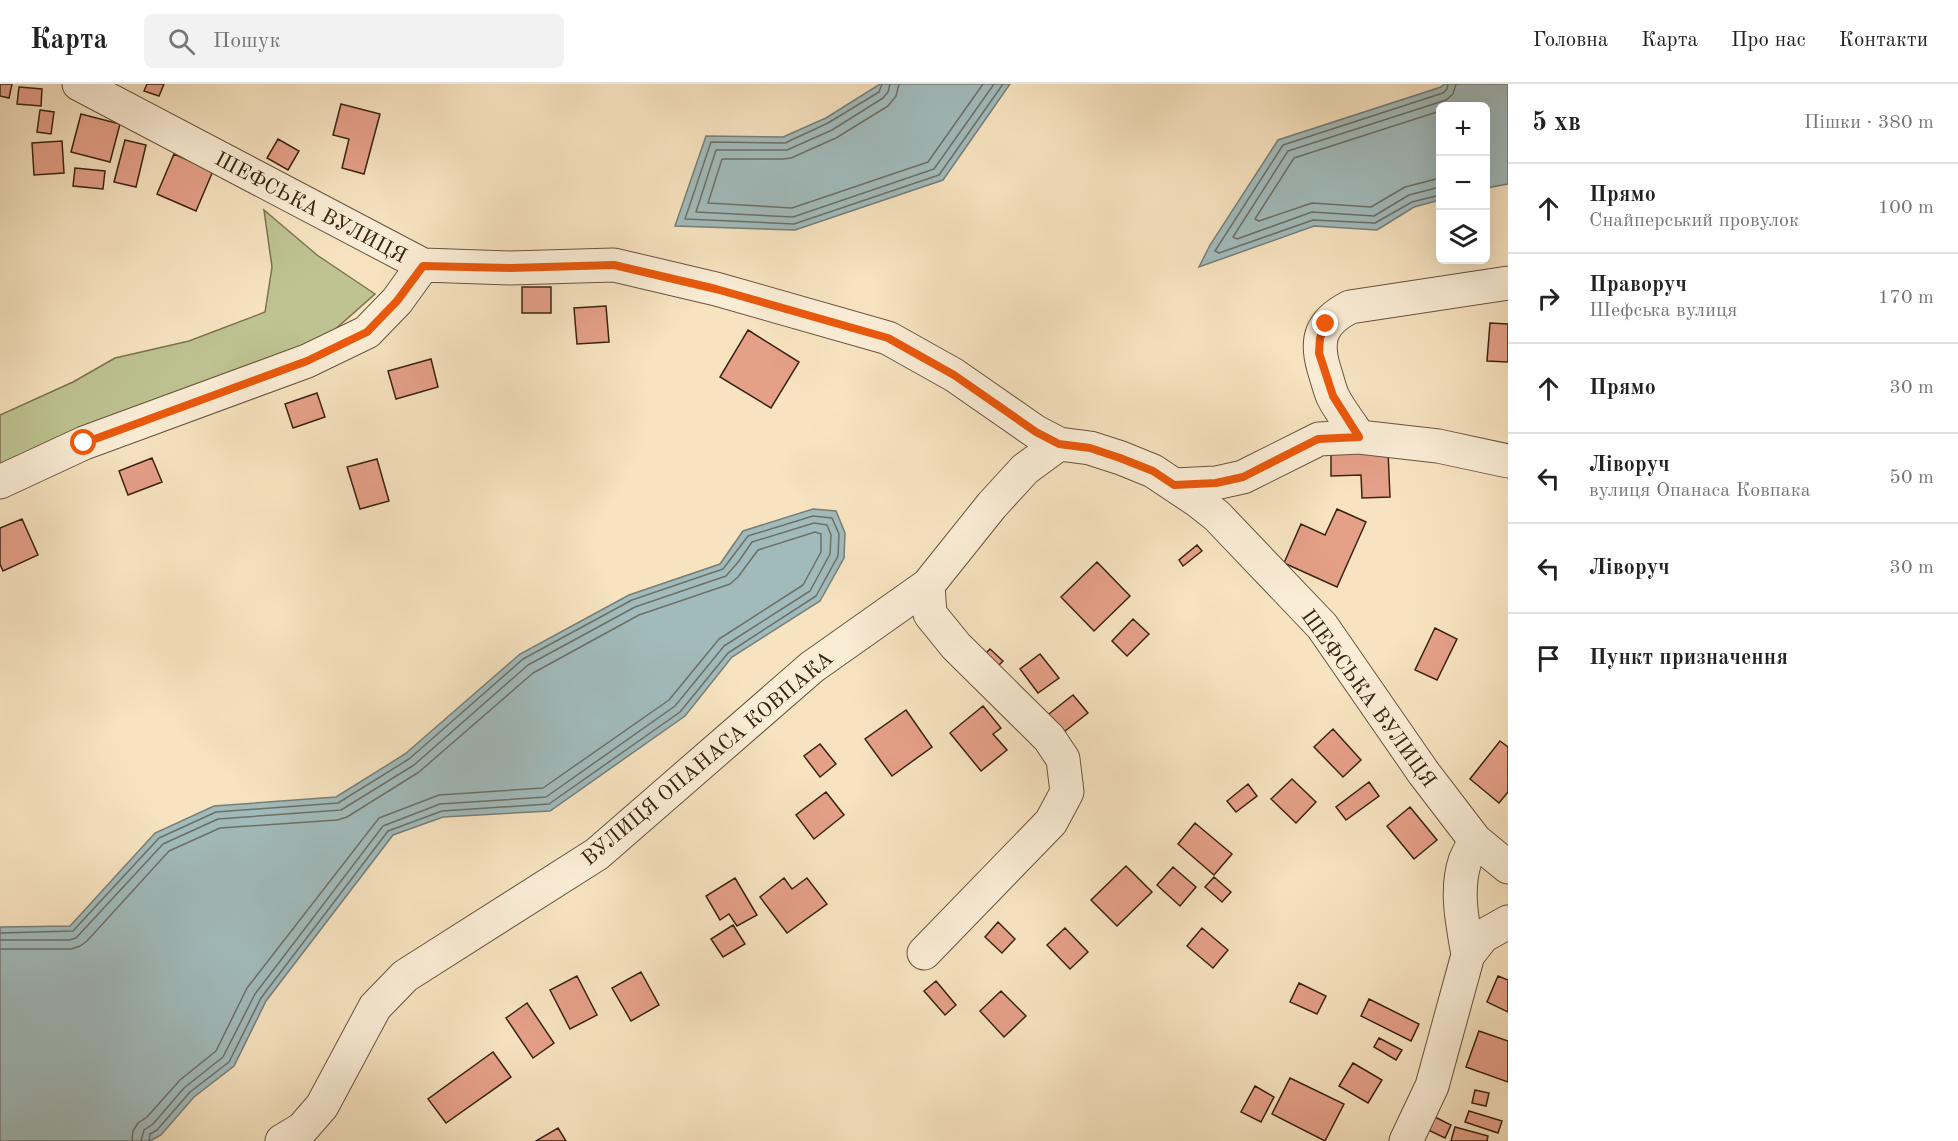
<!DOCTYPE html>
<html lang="uk">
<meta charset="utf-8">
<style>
body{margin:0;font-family:"Old Standard TT",serif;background:#f2f2f2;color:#222}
.controls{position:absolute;right:18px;top:18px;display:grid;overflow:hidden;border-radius:9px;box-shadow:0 6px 24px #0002}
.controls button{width:54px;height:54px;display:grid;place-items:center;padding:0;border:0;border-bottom:2px solid #e0e0e0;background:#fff;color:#222;font:30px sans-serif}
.stop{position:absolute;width:18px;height:18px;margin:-14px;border:4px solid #ea580c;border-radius:50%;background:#fff}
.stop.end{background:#ea580c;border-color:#fff;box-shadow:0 2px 6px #0008}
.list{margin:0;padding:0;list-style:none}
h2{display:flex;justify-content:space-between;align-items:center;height:78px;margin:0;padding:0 24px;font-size:26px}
h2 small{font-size:20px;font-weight:400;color:#767676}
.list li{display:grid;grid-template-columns:39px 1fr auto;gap:18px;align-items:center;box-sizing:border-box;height:90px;padding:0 24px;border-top:2px solid #e0e0e0}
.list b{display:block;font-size:22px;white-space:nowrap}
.list p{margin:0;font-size:20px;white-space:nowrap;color:#767676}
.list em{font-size:20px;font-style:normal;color:#767676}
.icon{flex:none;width:33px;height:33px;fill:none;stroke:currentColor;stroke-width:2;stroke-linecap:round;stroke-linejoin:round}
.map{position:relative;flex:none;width:1508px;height:1057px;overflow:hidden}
header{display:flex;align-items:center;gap:36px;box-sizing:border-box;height:84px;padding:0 30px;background:#fff;border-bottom:2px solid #e0e0e0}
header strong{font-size:28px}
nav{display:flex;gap:33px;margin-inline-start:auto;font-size:21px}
.search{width:420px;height:54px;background:#f2f2f2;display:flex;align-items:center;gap:15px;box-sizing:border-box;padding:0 21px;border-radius:9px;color:#767676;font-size:22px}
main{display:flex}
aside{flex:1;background:#fff}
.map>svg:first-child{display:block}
</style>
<header>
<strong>Карта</strong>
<div class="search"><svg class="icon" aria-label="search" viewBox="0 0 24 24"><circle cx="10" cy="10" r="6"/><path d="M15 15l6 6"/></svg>Пошук</div>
<nav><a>Головна</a><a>Карта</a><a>Про нас</a><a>Контакти</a></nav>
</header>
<main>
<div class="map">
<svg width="1508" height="1057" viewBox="0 0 1508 1057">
<rect width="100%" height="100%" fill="#f7e3c0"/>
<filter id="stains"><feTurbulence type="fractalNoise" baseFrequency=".00333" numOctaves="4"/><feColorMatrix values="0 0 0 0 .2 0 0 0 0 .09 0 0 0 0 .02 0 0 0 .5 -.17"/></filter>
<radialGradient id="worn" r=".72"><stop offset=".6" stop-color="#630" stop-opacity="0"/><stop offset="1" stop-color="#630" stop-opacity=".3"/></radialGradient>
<path fill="#bec391" stroke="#7c7351" stroke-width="1.5" d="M264 126 317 171 375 210 323 256 0 387V331L73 298 115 274 189 257 265 228 272 183Z"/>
<path fill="#a1bbbc" stroke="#787e78" stroke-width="1.5" d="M880 0H1010L943 96 795 146 675 142 706 52 783 53 826 34Z
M1444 0H1508V100L1486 104V22H1440V116L1414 123 1377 146 1314 142 1199 183 1210 161 1278 56 1441 3Z
M813 425 836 427 845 449 844 474 820 517 732 573 685 632 550 727 443 733 393 751 266 917 234 982 194 1013 161 1051 150 1057H0V843L70 842 155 749 214 722 336 713 405 670 520 570 629 511 720 480 743 447Z"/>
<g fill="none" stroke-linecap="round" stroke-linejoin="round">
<path stroke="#6e6f66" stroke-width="1.5" d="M882 0 879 8 828 39 785 59 711 58 685 135 794 140 939 91 1003 0
M890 0 888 8 883 14 832 46 787 66H716L696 128 793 133 934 85 994 0
M899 0 896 12 888 22 836 54 791 74 784 75H722L708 119 792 124 928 78 983 0
M1440 27 1294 74 1255 135 1259 137 1312 119 1371 123 1405 103 1440 94
M1440 103 1409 111 1374 132 1312 128 1237 155 1233 153 1288 67 1446 16 1453 10 1456 0
M1440 111 1412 118 1375 139 1313 136 1219 169 1215 167 1283 61 1443 9 1447 5 1448 0
M0 849 73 847 159 754 216 728 338 719 409 675 523 575 632 516 723 485 748 452 813 432 832 434 839 450 838 472 816 512 728 569 680 628 549 720 442 727 388 747 261 914 229 978 190 1008 157 1046 150 1050 149 1057
M0 856H69L76 854 163 760 218 735 341 726 414 681 528 581 635 523 726 492 739 477 752 458 814 439 827 441 831 451 830 470 810 507 724 562 675 622 546 713 440 720 383 742 255 910 223 973 184 1004 153 1040 144 1046 141 1057
M0 865H71L80 862 87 857 169 767 220 744 337 736 347 733 419 688 533 589 639 531 730 500 738 493 758 466 815 448 821 450V468L803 501 719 555 669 616 543 704 439 711 379 734 247 904 216 967 180 996 147 1033 138 1039 133 1047 132 1057"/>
</g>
<path fill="#e5a088" stroke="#3b2311" stroke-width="1.5" d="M0 0H12L9 14 0 12Z
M147 0H164L159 12 144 7Z
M19 3 42 5 41 22 17 20Z
M341 20 380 30 364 90 342 84 349 55 333 51Z
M40 26 54 28 51 50 37 48Z
M81 30 120 40 110 78 71 68Z
M278 55 299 67 288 86 267 74Z
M125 56 146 61 136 103 114 98Z
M62 57 64 89 34 91 32 59Z
M174 70 213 87 196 127 157 110Z
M75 84 105 87 103 105 73 102Z
M522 203H551V229H522Z
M606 222 609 258 577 260 574 224Z
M1490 239 1508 240V278L1487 277Z
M748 246 799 278 771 324 720 293Z
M431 275 438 303 396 315 388 287Z
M317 309 325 333 293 344 285 320Z
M1388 367 1390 413 1362 414 1361 391 1331 392V369Z
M152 374 162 398 128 411 119 387Z
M377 375 389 417 360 425 347 383Z
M1337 425 1366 438 1337 503 1284 479 1301 440 1325 451Z
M22 435 38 471 3 487 0 480V444Z
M1197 461 1202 467 1183 482 1179 476Z
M1097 478 1130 512 1094 547 1061 513Z
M1133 535 1149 550 1127 572 1112 557Z
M1435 544 1457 555 1437 596 1415 586Z
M990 565 1003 577 997 583 984 571Z
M1040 570 1059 594 1038 609 1020 585Z
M1073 611 1088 629 1060 651 1045 633Z
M983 622 1001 644 993 650 1007 666 981 687 950 649Z
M906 626 932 663 892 692 865 655Z
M1333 645 1361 676 1343 693 1314 663Z
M1500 657 1508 663V708L1499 719 1470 695Z
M820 660 836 680 820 693 804 672Z
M1292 695 1316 718 1296 739 1271 715Z
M1369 698 1379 712 1346 736 1336 723Z
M1248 700 1257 712 1236 728 1227 717Z
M826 708 844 731 814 755 796 731Z
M1410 723 1437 756 1414 775 1387 742Z
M1195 739 1232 770 1214 791 1178 760Z
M1126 782 1152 808 1117 842 1091 816Z
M1173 783 1196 803 1180 822 1157 801Z
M1214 793 1231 808 1222 818 1205 803Z
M735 794 757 831 737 842 729 830 720 836 706 812Z
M784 794 792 805 807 794 827 820 787 849 760 813Z
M998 838 1015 855 1002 869 985 853Z
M733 841 745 860 723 873 711 855Z
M1065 844 1088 868 1070 885 1047 861Z
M1202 844 1228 866 1213 884 1187 862Z
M641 888 659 921 631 937 612 904Z
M577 892 597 931 570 945 550 906Z
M1498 892 1508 896V928L1487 918Z
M936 897 956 921 945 931 924 907Z
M1299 899 1326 912 1317 930 1290 918Z
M1001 907 1026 932 1004 953 980 927Z
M1369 915 1419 940 1411 957 1361 932Z
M527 919 554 959 533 974 506 934Z
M1479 947 1508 957V998L1466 983Z
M1379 954 1402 966 1396 976 1374 963Z
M493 968 511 993 446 1039 428 1015Z
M1353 979 1382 996 1368 1019 1339 1002Z
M1290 994 1344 1020 1325 1057 1272 1030Z
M1255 1002 1274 1013 1261 1038 1241 1028Z
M1475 1006 1489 1009 1486 1022 1472 1019Z
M1469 1027 1502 1037 1498 1049 1465 1038Z
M1433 1032 1451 1041 1445 1054 1426 1045Z
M1455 1043 1488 1052 1487 1057H1451Z
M558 1044 566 1057H536Z"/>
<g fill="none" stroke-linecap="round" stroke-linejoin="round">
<g stroke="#6a533d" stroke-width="35">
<path id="minor" d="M79 0 423 181 510 184 614 181 716 205 888 254 954 291 1036 348 1059 360 1090 364 1121 374 1153 387 1198 417 1217 432 1322 542 1423 688 1475 756 1508 783
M1359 353C1351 340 1340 327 1333 313 1329 304 1327 294 1324 285 1315 255 1321 238 1350 223L1508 199
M0 398 84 359 307 277 367 248 397 217 423 181
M1174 401 1216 399 1243 393 1319 355 1359 353 1438 362 1508 377
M924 869 1051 738 1067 708 1063 675 1049 654 956 562 930 530 928 501
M1468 871C1463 841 1455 807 1465 777 1468 770 1472 763 1475 756
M282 1057 302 1045 322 1022 375 923 405 892 597 770 812 583 928 501 992 421 1025 385 1059 360
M1406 1057 1432 1002 1468 871 1483 852 1508 838"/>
</g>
<use href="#minor" stroke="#faedd6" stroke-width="33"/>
</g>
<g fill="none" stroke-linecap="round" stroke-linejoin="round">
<path stroke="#ea580c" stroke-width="8" d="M84 359 307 277 367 248 397 217 423 182 510 184 614 181 716 205 888 254 954 291 1036 348 1059 360 1090 364 1120 374 1153 387 1174 401 1216 399 1243 393 1318 355 1359 353 1333 312 1319 269 1320 254 1326 240"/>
</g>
<g text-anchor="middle" stroke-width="4.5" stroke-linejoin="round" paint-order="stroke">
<g font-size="21" fill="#3b2311" stroke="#faedd6">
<text transform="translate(311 123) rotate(28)" y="7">ШЕФСЬКА ВУЛИЦЯ</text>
<text transform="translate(1369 614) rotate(54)" y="7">ШЕФСЬКА ВУЛИЦЯ</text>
<text transform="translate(707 674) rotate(-40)" y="7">ВУЛИЦЯ ОПАНАСА КОВПАКА</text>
</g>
</g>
<rect width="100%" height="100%" filter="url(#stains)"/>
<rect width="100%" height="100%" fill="url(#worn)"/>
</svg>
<div class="controls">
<button>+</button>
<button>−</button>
<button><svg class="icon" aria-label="layers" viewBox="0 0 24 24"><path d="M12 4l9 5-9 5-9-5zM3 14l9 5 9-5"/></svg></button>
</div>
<div class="stop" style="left:84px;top:359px"></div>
<div class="stop end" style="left:1326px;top:240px"></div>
</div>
<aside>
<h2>5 хв<small>Пішки · 380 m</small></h2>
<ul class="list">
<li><svg class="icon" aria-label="ahead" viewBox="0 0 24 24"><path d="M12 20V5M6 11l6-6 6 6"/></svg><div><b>Прямо</b><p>Снайперський провулок</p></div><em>100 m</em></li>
<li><svg class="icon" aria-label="right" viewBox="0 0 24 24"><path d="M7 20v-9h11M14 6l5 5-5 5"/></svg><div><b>Праворуч</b><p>Шефська вулиця</p></div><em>170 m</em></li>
<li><svg class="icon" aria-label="ahead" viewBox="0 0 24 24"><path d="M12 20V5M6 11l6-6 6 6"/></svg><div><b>Прямо</b></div><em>30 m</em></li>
<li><svg class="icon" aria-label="left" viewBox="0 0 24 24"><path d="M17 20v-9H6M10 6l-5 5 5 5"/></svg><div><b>Ліворуч</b><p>вулиця Опанаса Ковпака</p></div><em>50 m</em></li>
<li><svg class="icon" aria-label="left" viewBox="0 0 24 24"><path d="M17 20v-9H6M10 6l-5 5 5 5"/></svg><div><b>Ліворуч</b></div><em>30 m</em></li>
<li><svg class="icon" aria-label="arrive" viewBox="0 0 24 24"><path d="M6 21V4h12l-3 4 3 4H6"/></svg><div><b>Пункт призначення</b></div></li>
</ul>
</aside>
</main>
